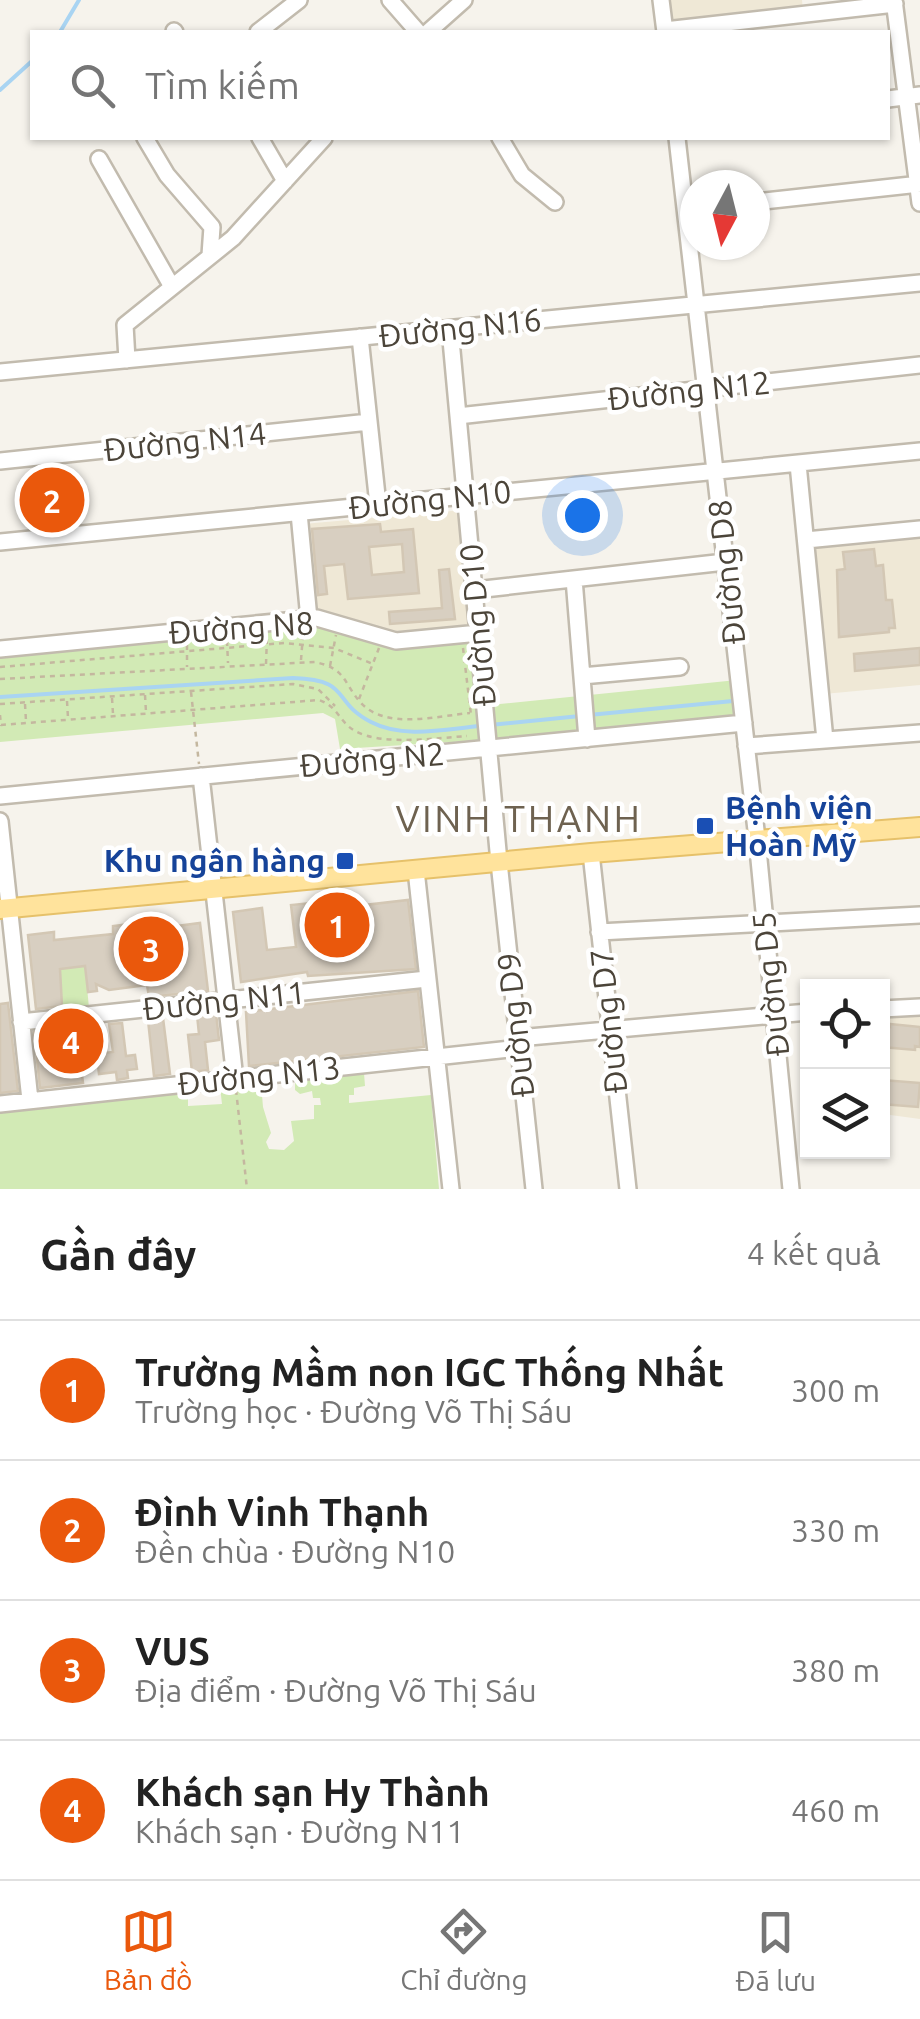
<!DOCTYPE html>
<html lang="vi">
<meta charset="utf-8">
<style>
body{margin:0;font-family:Ubuntu,sans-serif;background:#f6f6f6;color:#222}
.controls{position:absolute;right:30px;bottom:30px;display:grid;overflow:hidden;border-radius:0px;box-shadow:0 2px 8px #0004}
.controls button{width:90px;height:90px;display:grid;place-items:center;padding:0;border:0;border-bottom:2px solid #e0e0e0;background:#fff;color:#222;font:50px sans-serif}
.compass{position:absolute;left:680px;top:170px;width:90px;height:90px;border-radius:50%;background:#fff;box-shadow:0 2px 8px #0004;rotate:187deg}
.you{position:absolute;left:582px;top:515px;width:35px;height:35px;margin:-25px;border:8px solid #fff;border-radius:50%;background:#1a73e8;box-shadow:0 0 0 15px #1a73e833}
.badge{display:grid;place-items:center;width:65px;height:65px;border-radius:50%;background:#ea580c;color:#fff;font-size:32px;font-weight:700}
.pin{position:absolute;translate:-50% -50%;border:5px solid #fff;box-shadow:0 2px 10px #0006}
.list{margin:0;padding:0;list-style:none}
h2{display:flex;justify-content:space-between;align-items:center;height:130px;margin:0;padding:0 40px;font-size:42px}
h2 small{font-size:32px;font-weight:400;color:#767676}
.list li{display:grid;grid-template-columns:65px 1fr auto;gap:30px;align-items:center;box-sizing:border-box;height:140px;padding:0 40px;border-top:2px solid #e0e0e0}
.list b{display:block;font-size:38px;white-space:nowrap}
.list p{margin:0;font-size:32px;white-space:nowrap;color:#767676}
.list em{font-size:32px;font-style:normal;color:#767676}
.icon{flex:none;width:55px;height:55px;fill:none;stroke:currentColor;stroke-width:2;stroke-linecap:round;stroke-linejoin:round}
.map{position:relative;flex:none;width:920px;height:1189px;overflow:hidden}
.search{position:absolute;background:#fff;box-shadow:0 2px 8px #0004;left:30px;right:30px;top:30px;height:110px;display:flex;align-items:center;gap:25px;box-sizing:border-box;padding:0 35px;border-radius:0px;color:#767676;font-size:38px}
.sheet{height:690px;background:#fff}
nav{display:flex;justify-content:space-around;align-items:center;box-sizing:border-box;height:140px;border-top:2px solid #e0e0e0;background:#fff;font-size:28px;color:#767676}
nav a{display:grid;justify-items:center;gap:5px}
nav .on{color:#ea580c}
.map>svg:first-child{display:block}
</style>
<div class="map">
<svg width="920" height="1189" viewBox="0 0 920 1189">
<rect width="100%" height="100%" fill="#f6f3ec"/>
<path fill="#efe8d6" d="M665 0H802L803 11 668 26Z
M463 510 475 629 396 637 317 614 303 524Z
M920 533V685L824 694 810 543Z
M920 1015V1119L883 1114 882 1018Z"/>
<path fill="#d2eab5" d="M316 622 396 645 475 637 485 740 340 749 335 719 323 713 0 742V653Z
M737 680 741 720 493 749 490 705Z
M85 966 89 1008 62 1011 58 969Z
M364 1073 365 1086 354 1088V1095H349V1103L431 1095 439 1189H0V1110L188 1091V1106L222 1104 220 1087 261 1083 263 1107 271 1133 266 1142 269 1149 284 1150 294 1141 291 1121 314 1119V1105H321L320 1098H313L312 1091 300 1094 295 1090V1080Z"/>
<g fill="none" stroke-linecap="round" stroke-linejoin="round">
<path stroke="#a9d4f2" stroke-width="4" d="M60 32 79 0
M0 90 32 61
M0 697 293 678C353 680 330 701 371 722 403 739 446 729 480 726
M589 715 733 701
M490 725 580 716"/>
</g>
<path fill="#d8cfc1" stroke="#d3c7b4" stroke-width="2.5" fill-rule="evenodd" d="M41 487 68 491 64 513 37 509Z
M380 524 381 532 413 529 419 593 348 599 344 564 324 566 327 594 318 595 312 529ZM402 544 404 572 372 575 369 547Z
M874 549 876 566 883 565 886 600H892L895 628H889V632L839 637 837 570 845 569 843 552Z
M449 569 455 619 390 624 389 612 442 608 439 570Z
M920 648V665L855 671 854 654Z
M408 900 416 969 308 976 307 972 241 982 233 912 262 908 267 950 296 947 291 905 320 902 321 910Z
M200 923 208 991 149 997 147 985 109 990 96 984 97 991 88 992 85 966 60 969 62 1006 36 1009 28 935 54 932V940L113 934V926L130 924 131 932Z
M418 991 424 1047 249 1066 246 1012Z
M8 1003 18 1091 0 1093V1004Z
M216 1013 219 1040 205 1042 208 1070 192 1072 188 1035 199 1034 197 1015Z
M163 1018 170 1074 154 1076 148 1020Z
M122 1023 126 1056 135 1055 137 1069 127 1070 128 1078 117 1080 116 1072 99 1074 98 1065 81 1067 83 1083 40 1088 34 1032 76 1027 80 1056 113 1052 109 1024Z
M890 1024 920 1027V1047L915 1046V1050L882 1047V1026L890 1027Z
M882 1080 920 1083 918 1107 882 1104Z"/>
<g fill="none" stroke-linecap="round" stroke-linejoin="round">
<g stroke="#c2bbae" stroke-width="20">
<path id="minor" d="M390 0 418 32
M661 0 665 32
M894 0 920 203
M665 30 895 4
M174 31 175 32
M258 32 299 0
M428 32 464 0
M888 99 920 95
M145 138 167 175 212 227 210 255
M260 138 285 181
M500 138 522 175 555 202
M677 138 757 839 791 1189
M99 159 171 285
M755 202 920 184
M450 329 499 862 534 1189
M360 337 378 505
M127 360 125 325 233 238 324 138
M0 372 920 283
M458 416 920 365
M0 461 369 422
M798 464 825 740
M299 513 309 619
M806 540 920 529
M0 542 920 451
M574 579 587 739
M475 590 725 562
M0 649 317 618 396 641 479 633
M582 676 680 667
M746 746 920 733
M201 776 235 1079
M0 796 744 723
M0 821 30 1100
M591 853 628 1189
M416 870 451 1189
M599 932 920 915
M882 1009 920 1007
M21 1022 427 979
M518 1038 808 1012
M0 1104 519 1048"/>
</g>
<g stroke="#e6c16a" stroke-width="22">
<path id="major" d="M0 909 591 853 920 827"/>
</g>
<path stroke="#c4b79f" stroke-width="2.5" stroke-dasharray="5 5" stroke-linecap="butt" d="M227 641 228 663
M187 645V667
M463 648 471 715
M301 660 303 634
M266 664 267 637
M330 666 336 635
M0 667 284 643 334 648 373 664
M0 679 315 662C347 669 343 683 361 703 386 730 437 716 470 713
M191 692 199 764
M145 695 146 712
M112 698 113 714
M359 699 379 648
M67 701 68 718
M0 704 293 684 318 689 335 706
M25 704 26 721
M0 715 1 725 319 700C338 706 339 722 355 731 382 746 437 738 467 736
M236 1090 247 1189"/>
<use href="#minor" stroke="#fff" stroke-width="15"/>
<use href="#major" stroke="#ffe39c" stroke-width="18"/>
</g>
<g fill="#1a4fb4" stroke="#fff" stroke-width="4">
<rect x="695" y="816" width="20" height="20" rx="5"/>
<rect x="335" y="851" width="20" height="20" rx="5"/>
</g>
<g text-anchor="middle" stroke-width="9" stroke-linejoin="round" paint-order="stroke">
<g font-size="32" fill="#4b4439" stroke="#fff">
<text transform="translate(460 328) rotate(-6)" y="11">Đường N16</text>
<text transform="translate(689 391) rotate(-6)" y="11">Đường N12</text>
<text transform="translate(185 442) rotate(-6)" y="11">Đường N14</text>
<text transform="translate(430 500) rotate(-6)" y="11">Đường N10</text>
<text transform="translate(727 572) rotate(-96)" y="11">Đường D8</text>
<text transform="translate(478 625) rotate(-95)" y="11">Đường D10</text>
<text transform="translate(241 628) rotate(-4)" y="11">Đường N8</text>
<text transform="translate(372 760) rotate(-5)" y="11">Đường N2</text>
<text transform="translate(771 984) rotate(-96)" y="11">Đường D5</text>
<text transform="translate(224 1001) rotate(-6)" y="11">Đường N11</text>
<text transform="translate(609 1021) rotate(-96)" y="11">Đường D7</text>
<text transform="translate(516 1025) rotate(-96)" y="11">Đường D9</text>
<text transform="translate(259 1076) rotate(-6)" y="11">Đường N13</text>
</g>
<g font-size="32" font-weight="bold" fill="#164399" stroke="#fff" text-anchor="start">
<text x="725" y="819">Bệnh viện<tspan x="725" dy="37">Hoàn Mỹ</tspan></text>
<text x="325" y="872" text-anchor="end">Khu ngân hàng</text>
</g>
<g font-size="38" letter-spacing="2.5" fill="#6e6250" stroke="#fff">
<text x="519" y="832">VINH THẠNH</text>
</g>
</g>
</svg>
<div class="controls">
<button><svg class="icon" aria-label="locate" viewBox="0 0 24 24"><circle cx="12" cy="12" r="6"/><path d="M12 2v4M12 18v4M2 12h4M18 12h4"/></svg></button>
<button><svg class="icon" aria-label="layers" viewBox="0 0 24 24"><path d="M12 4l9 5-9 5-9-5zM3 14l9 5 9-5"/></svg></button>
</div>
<svg class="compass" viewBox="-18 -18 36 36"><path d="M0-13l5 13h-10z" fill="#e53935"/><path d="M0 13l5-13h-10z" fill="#767676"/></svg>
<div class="you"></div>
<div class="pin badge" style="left:337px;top:925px">1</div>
<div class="pin badge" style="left:52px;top:500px">2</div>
<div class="pin badge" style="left:151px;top:949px">3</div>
<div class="pin badge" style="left:71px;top:1041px">4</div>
<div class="search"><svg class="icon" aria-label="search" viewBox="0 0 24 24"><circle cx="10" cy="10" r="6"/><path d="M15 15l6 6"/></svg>Tìm kiếm</div>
</div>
<section class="sheet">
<h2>Gần đây<small>4 kết quả</small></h2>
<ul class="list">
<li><span class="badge">1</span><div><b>Trường Mầm non IGC Thống Nhất</b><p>Trường học · Đường Võ Thị Sáu</p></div><em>300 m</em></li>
<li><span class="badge">2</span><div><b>Đình Vinh Thạnh</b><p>Đền chùa · Đường N10</p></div><em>330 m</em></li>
<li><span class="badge">3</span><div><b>VUS</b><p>Địa điểm · Đường Võ Thị Sáu</p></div><em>380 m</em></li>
<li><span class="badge">4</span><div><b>Khách sạn Hy Thành</b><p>Khách sạn · Đường N11</p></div><em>460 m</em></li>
</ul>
</section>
<nav>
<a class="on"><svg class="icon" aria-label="map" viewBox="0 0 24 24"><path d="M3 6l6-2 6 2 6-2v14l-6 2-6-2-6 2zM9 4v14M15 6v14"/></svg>Bản đồ</a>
<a><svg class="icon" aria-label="directions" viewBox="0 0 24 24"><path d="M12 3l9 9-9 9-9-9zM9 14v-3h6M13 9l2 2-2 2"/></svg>Chỉ đường</a>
<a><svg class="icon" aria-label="saved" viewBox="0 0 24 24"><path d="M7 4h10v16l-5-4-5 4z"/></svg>Đã lưu</a>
</nav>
